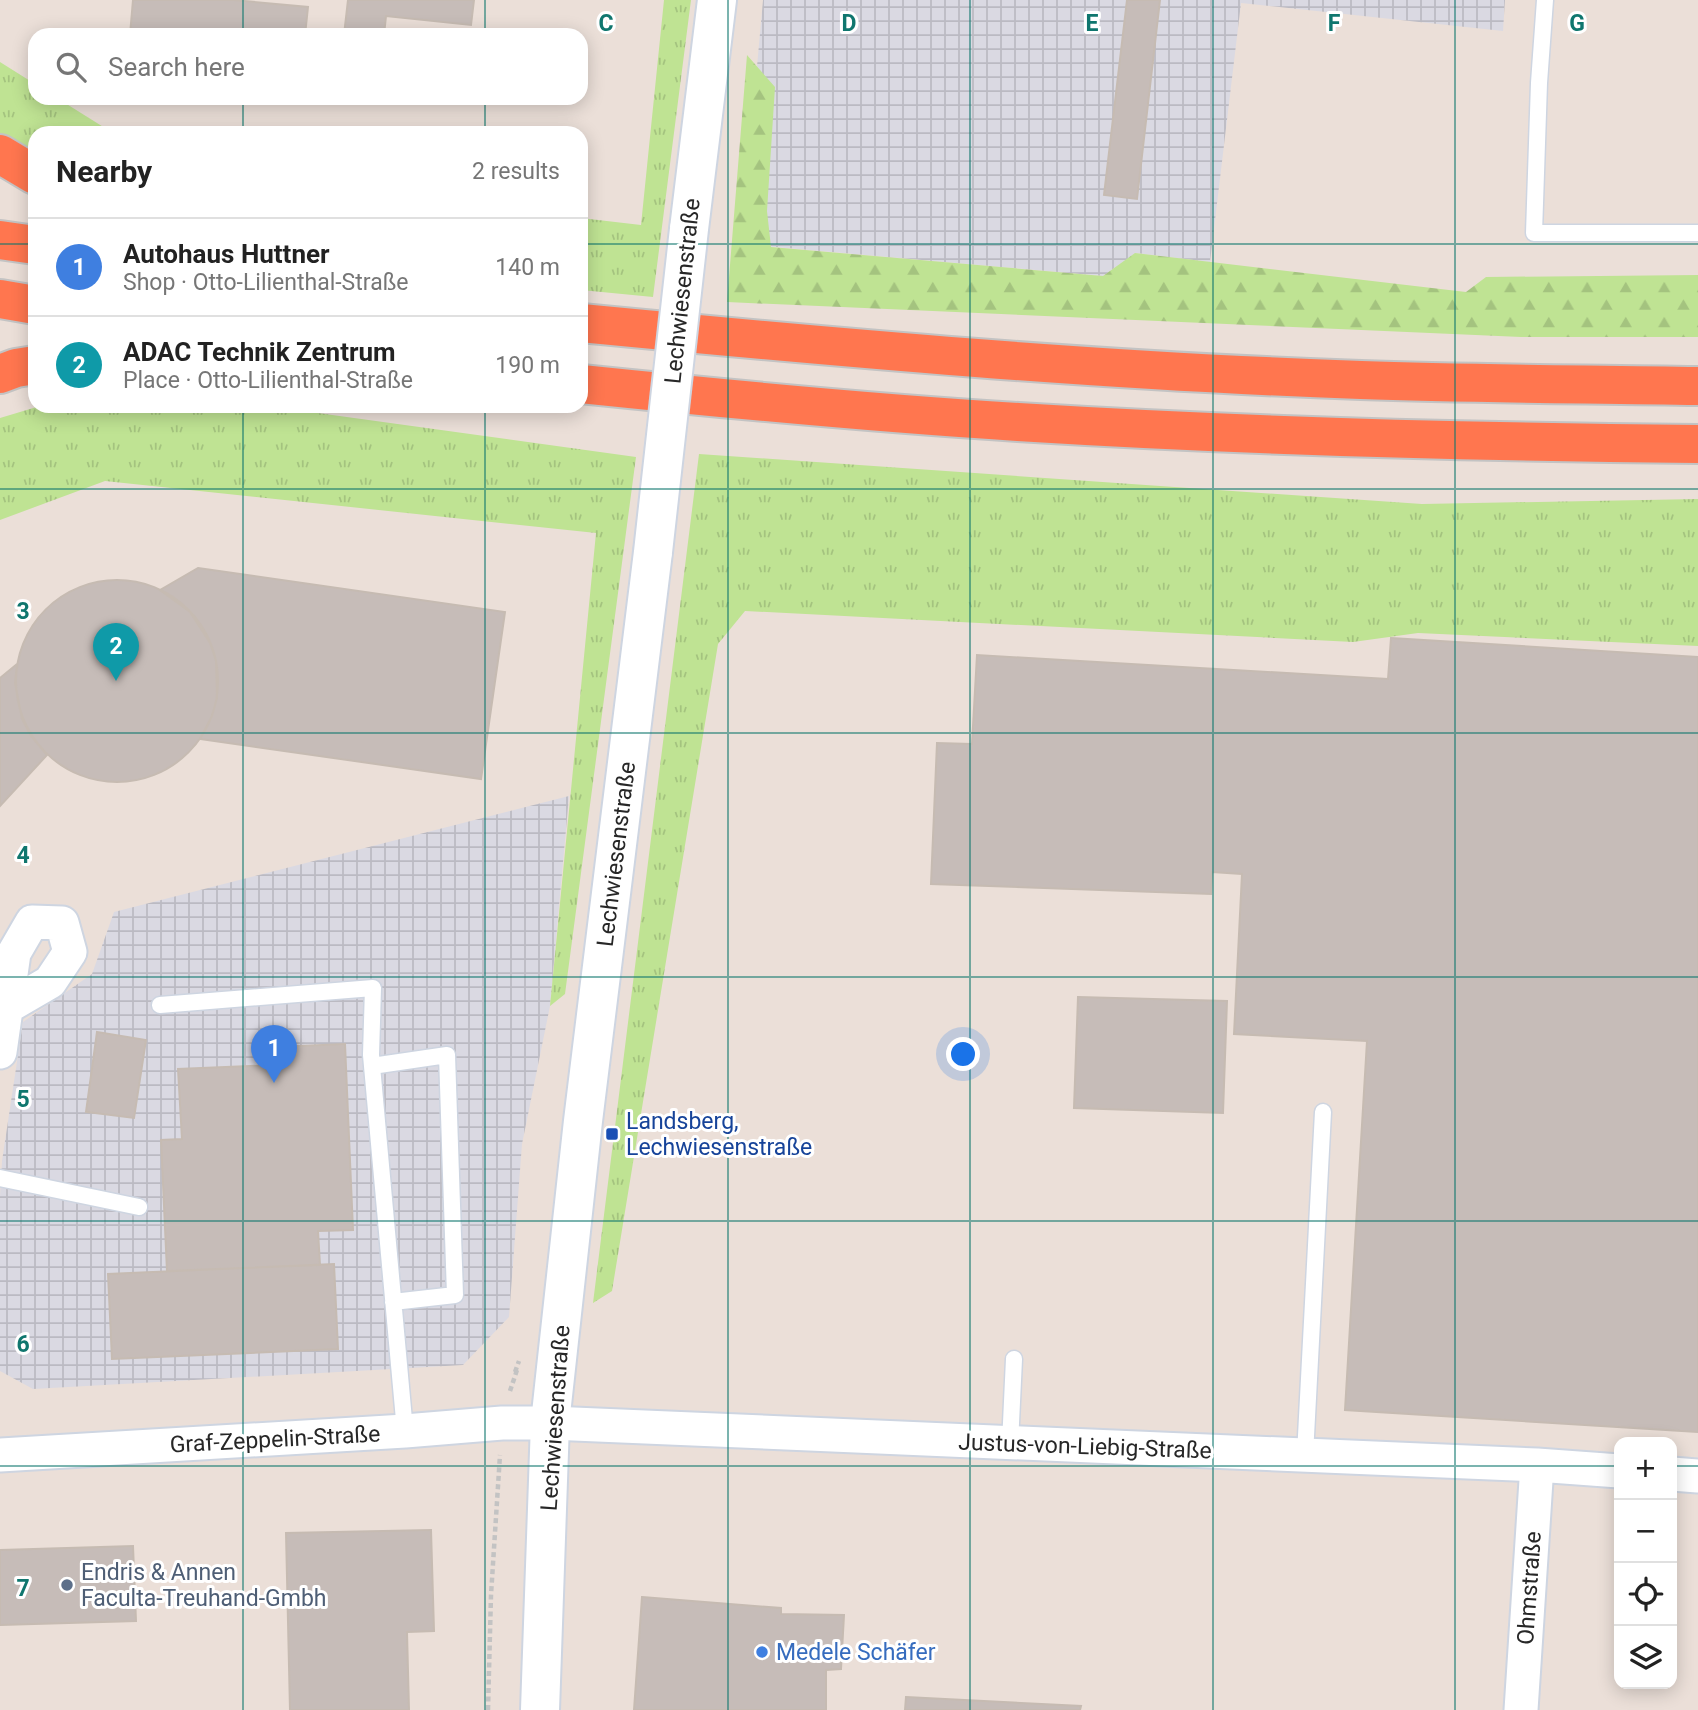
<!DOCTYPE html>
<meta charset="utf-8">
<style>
body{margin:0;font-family:Roboto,sans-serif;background:#f6f6f6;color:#222}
.controls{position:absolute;right:21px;bottom:21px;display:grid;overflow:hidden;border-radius:14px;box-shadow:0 4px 18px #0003}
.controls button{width:63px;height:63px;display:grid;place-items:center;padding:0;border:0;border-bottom:2px solid #e0e0e0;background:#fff;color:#222;font:35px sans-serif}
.you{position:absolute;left:964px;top:1055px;width:24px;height:24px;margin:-18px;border:5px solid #fff;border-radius:50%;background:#1a73e8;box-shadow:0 0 0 10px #1a73e833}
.badge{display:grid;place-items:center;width:46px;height:46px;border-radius:50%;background:#3383fd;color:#fff;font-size:23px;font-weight:700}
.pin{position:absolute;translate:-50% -58px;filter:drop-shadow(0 2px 4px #0008)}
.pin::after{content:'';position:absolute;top:37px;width:24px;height:21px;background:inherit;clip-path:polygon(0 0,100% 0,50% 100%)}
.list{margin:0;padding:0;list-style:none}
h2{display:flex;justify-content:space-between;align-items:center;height:91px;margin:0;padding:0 28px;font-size:30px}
h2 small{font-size:23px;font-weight:400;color:#767676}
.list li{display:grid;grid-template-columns:46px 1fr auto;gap:21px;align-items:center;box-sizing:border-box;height:98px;padding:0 28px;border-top:2px solid #e0e0e0}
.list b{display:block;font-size:26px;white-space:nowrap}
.list p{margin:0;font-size:23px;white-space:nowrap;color:#767676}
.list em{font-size:23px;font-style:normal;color:#767676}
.icon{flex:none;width:38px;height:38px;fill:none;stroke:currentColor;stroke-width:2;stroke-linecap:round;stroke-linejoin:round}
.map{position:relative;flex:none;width:1698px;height:1710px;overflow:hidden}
.search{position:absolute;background:#fff;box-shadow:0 4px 18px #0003;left:28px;top:28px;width:560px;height:77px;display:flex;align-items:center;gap:18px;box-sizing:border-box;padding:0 24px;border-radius:21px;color:#767676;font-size:26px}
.panel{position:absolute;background:#fff;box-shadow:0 4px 18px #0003;left:28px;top:126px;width:560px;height:287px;border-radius:21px}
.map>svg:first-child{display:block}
</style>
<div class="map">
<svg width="1698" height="1710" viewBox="0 0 1698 1710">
<defs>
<pattern id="industrial-grid" width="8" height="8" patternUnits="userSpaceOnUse" patternTransform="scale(1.75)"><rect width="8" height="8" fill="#dad9e2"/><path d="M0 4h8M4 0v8" fill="none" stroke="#bbbac2"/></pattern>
<pattern id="grass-tufts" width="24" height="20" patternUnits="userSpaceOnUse" patternTransform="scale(1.75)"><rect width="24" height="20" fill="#bfe393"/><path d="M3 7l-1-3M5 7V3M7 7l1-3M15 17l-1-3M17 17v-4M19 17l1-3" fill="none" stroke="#a4c37f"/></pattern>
<pattern id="forest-firs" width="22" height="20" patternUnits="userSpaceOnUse" patternTransform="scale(1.75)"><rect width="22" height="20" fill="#bfe393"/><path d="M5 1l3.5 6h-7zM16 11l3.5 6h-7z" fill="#a4c37f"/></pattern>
</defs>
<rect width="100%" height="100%" fill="#ebdfd8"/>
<path fill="url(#industrial-grid)" d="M763 0H1505L1503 31 1241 3 1210 262 1136 253 1103 276 741 244Z
M569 796 550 1006 522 1144 509 1317 463 1365 33 1389 0 1371V1196L2 1161 23 1022 92 974 114 912Z"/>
<path fill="url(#grass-tufts)" d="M664 0H691L653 297 581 290V218L641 225Z
M0 62 35 84V98H57L113 133H35V155L0 138Z
M40 406H267L636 457 565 994 550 1006 596 533 105 481 0 520V418Z
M699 454 1422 504 1698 499V646L1418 633 1353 642 745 611 718 644 612 1291 593 1303Z"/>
<path fill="url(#forest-firs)" d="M747 55 775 87 767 211 771 247 1103 276 1135 253 1466 292 1486 277 1698 275V337H1521L727 302Z"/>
<path fill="#c6bcb8" stroke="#c6bbb2" stroke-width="2" d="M133 0H234L308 7 305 35H130Z
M348 0H474L471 25 386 16 384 35H344Z
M1127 0H1160L1137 199 1104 195Z
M255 98H299L298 102Z
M198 568 505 612 481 779 200 739 212 716 217 698 216 661 210 643 190 612 160 590Z
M16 681a101 101 0 1 1 202 0a101 101 0 1 1-202 0Z
M1391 638 1698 657V1432L1345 1410 1367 1041 1234 1034 1242 874 1212 872 1211 894 931 884 937 743 972 744 977 655 1388 679Z
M17 664 15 683 22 719 31 736 47 755 0 806V678Z
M1078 997 1227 1001 1223 1113 1074 1108Z
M97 1032 146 1040 134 1118 86 1112Z
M345 1044 353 1230 318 1231 320 1265 167 1271 161 1140 182 1139 178 1069 276 1065 275 1047Z
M334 1264 338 1349 112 1359 108 1274Z
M431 1530 434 1631 407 1632 409 1710H290L286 1533Z
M133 1546 136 1621 0 1625V1550Z
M642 1597 781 1608V1614L844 1615 841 1669 826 1670V1710H634Z
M906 1697 1081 1706 1080 1710H905Z"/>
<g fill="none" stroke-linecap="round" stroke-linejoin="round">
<g stroke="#ced5e1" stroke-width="19">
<path id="service" d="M1545 0 1539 83 1534 233H1698
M160 1005 373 988 371 1055 405 1431
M372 1066 447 1055 455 1295 393 1302
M0 1178 139 1207
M1010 1444 1014 1359
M1305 1455 1323 1112"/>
</g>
<g stroke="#ced5e1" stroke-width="37">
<path id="minor" d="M0 1052 14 953 32 922 62 923 70 952 50 982 7 1007
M0 1455 405 1431 502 1423H550L1537 1465 1619 1471
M1672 1474 1698 1476
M1521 1710 1537 1465"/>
</g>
<g stroke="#ced5e1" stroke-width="42">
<path id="tertiary" d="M689 229 717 0
M540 1710 550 1423 583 1121 653 552"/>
</g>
<g stroke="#c3c3c3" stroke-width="42">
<path id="motorway" d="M0 154 35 175
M0 240 35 245
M0 299 35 305
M581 323C840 348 1100 371 1361 380 1473 384 1586 384 1698 386
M0 374 16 368 35 365
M581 384C726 399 872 413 1018 422 1244 436 1471 442 1698 444"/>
</g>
<path stroke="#c3c3c3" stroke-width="4.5" stroke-dasharray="5 3.5" stroke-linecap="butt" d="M515 1372 519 1361
M510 1391 517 1370
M488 1710 491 1595 500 1455"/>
<use href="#service" stroke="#fff" stroke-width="16"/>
<use href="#minor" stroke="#fff" stroke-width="33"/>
<use href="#tertiary" stroke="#fff" stroke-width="38"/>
<use href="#motorway" stroke="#ff764f" stroke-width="38"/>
<g stroke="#ced5e1" stroke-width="42" stroke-linecap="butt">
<path id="tertiary-bridge" d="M653 552 689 229"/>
</g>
<use href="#tertiary-bridge" stroke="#fff" stroke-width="38"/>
</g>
<path fill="none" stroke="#0f766e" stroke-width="2" stroke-opacity="0.55" d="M243 0V35M485 0V35M728 0V1710M970 0V1710M1213 0V1710M1455 0V1710M243 98V133M485 98V133M0 244H35M581 244H1698M243 406V1710M485 406V1710M0 489H1698M0 733H1698M0 977H1698M0 1221H1698M0 1466H1619M1672 1466H1698"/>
<rect fill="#1a4fb4" stroke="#fff" stroke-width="2.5" x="605" y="1127" width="14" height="14" rx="3.5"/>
<circle fill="#5c6f8a" stroke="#fff" stroke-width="2.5" cx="67" cy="1585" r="7"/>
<circle fill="#3f7fe0" stroke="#fff" stroke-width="2.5" cx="762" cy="1652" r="7"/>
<g text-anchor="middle" stroke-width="6" stroke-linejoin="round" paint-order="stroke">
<g font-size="23" fill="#272727" stroke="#fff">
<text transform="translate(682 291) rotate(-84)" y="8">Lechwiesenstraße</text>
<text transform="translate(616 854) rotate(-83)" y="8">Lechwiesenstraße</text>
<text transform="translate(555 1418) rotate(-86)" y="8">Lechwiesenstraße</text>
<text transform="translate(275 1439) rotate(-3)" y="8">Graf-Zeppelin-Straße</text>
<text transform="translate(1085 1446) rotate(2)" y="8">Justus-von-Liebig-Straße</text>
<text transform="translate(1529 1588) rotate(-86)" y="8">Ohmstraße</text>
</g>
<g font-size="23" fill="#164399" stroke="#fff" text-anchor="start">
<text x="626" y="1129">Landsberg,<tspan x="626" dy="26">Lechwiesenstraße</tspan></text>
</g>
<g font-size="23" fill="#4e5e75" stroke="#fff" text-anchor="start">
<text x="81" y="1580">Endris &amp; Annen<tspan x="81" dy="26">Faculta-Treuhand-Gmbh</tspan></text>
</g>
<g font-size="23" fill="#366cbe" stroke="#fff" text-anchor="start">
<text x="776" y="1660">Medele Schäfer</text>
</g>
</g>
<g font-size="23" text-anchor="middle" font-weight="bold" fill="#0f766e" stroke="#fff" stroke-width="6" stroke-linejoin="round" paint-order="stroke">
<text x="606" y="31">C</text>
<text x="849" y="31">D</text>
<text x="1092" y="31">E</text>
<text x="1334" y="31">F</text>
<text x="1577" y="31">G</text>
<text x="23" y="619">3</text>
<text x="23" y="863">4</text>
<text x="23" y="1107">5</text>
<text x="23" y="1352">6</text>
<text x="23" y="1596">7</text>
</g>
</svg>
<div class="controls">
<button>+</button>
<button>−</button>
<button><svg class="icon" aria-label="locate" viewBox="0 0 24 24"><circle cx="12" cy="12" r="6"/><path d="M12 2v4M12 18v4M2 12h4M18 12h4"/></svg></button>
<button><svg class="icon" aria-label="layers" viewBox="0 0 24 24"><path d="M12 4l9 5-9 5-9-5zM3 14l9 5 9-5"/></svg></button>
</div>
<div class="you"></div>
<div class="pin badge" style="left:274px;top:1083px;background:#3f7fe0">1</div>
<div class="pin badge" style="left:116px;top:681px;background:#0f9aa8">2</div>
<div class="search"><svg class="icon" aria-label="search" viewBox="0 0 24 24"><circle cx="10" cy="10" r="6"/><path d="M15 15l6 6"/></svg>Search here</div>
<section class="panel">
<h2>Nearby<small>2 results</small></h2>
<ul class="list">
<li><span class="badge" style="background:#3f7fe0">1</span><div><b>Autohaus Huttner</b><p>Shop · Otto-Lilienthal-Straße</p></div><em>140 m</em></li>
<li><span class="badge" style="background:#0f9aa8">2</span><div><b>ADAC Technik Zentrum</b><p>Place · Otto-Lilienthal-Straße</p></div><em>190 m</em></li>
</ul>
</section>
</div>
